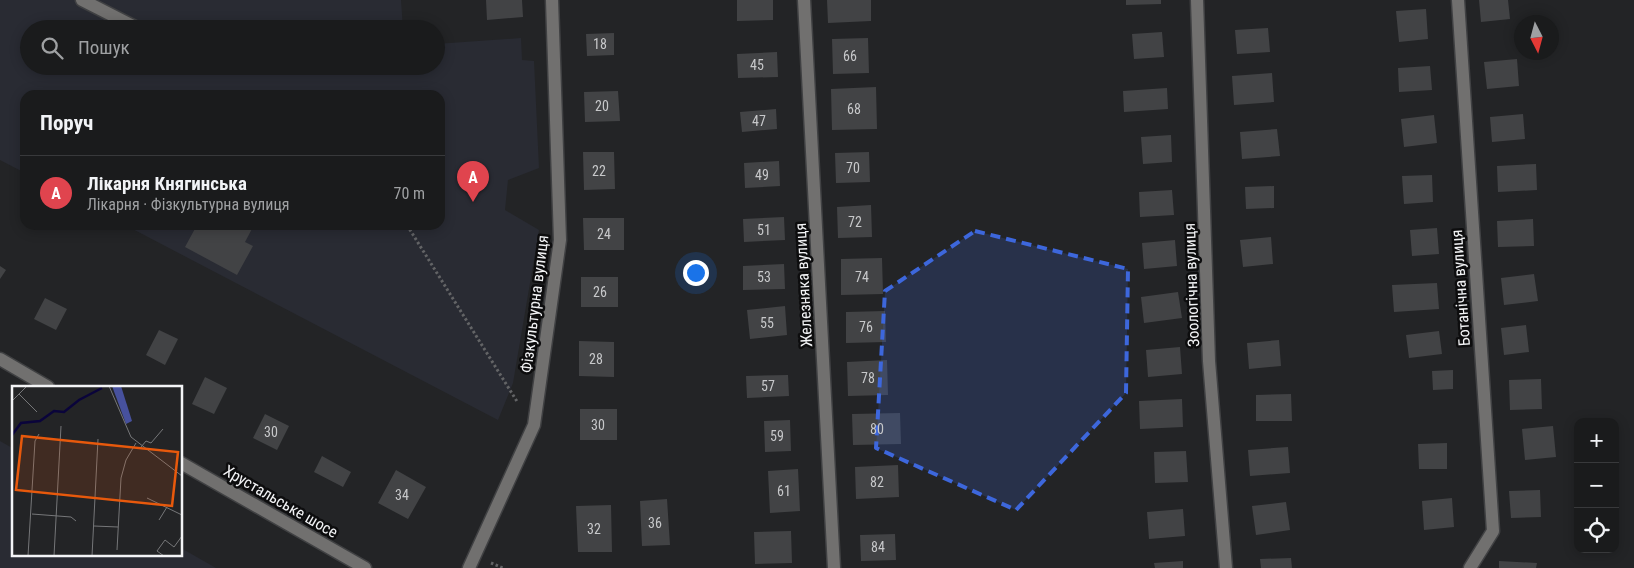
<!DOCTYPE html>
<html lang="uk">
<meta charset="utf-8">
<style>
body{margin:0;font-family:"Roboto Condensed",sans-serif;background:#272829;color:#f1f3f6}
.controls{position:absolute;right:15px;bottom:15px;display:grid;overflow:hidden;border-radius:10px;box-shadow:0 2px 12px #0003}
.controls button{width:45px;height:45px;display:grid;place-items:center;padding:0;border:0;border-bottom:1px solid #38393b;background:#1a1b1c;color:#f1f3f6;font:25px sans-serif}
.compass{position:absolute;left:1514px;top:15px;width:45px;height:45px;border-radius:50%;background:#1a1b1c;box-shadow:0 2px 12px #0003;rotate:174deg}
.you{position:absolute;left:695px;top:272px;width:18px;height:18px;margin:-12px;border:4px solid #fff;border-radius:50%;background:#1a73e8;box-shadow:0 0 0 8px #1a73e833}
.badge{display:grid;place-items:center;width:32px;height:32px;border-radius:50%;background:#d93025;color:#fff;font-size:16px;font-weight:700}
.pin{position:absolute;translate:-50% -41px;filter:drop-shadow(0 1px 2px #0008)}
.pin::after{content:'';position:absolute;top:26px;width:18px;height:15px;background:inherit;clip-path:polygon(0 0,100% 0,50% 100%)}
.list{margin:0;padding:0;list-style:none}
h2{display:flex;justify-content:space-between;align-items:center;height:65px;margin:0;padding:0 20px;font-size:21px}
h2 small{font-size:16px;font-weight:400;color:#9fa1a3}
.list li{display:grid;grid-template-columns:32px 1fr auto;gap:15px;align-items:center;box-sizing:border-box;height:75px;padding:0 20px;border-top:1px solid #38393b}
.list b{display:block;font-size:19px;white-space:nowrap}
.list p{margin:0;font-size:16px;white-space:nowrap;color:#9fa1a3}
.list em{font-size:16px;font-style:normal;color:#9fa1a3}
.icon{flex:none;width:28px;height:28px;fill:none;stroke:currentColor;stroke-width:2;stroke-linecap:round;stroke-linejoin:round}
.map{position:relative;flex:none;width:1634px;height:568px;overflow:hidden}
.search{position:absolute;background:#1a1b1c;box-shadow:0 2px 12px #0003;left:20px;top:20px;width:425px;height:55px;display:flex;align-items:center;gap:12px;box-sizing:border-box;padding:0 18px;border-radius:28px;color:#9fa1a3;font-size:19px}
.panel{position:absolute;background:#1a1b1c;box-shadow:0 2px 12px #0003;left:20px;top:90px;width:425px;height:140px;border-radius:15px}
.map>svg:first-child{display:block}
</style>
<div class="map">
<svg width="1634" height="568" viewBox="0 0 1634 568">
<rect width="100%" height="100%" fill="#232426"/>
<path fill="#292b33" d="M0 0H401L403 29H29V66H436V44L521 38 522 60 534 61 539 168 508 180 505 210 539 230 513 383 498 420 125 225H440V95H25V173L0 160Z
M0 441 14 449V554H181V548L216 568H0Z"/>
<path fill="#424345" d="M486 0H522L523 17 487 20Z
M737 0H773V20L737 21Z
M827 0H871V21L828 23Z
M1126 0H1161V4L1126 5Z
M1479 0H1508L1510 19 1481 22Z
M1426 9 1428 39 1399 42 1396 11Z
M1268 28 1270 52 1237 54 1235 30Z
M1162 32 1164 57 1134 59 1132 34Z
M614 33V55L587 56 586 34Z
M868 38 869 73 833 74 832 39Z
M777 52 778 77 738 78 737 54Z
M1517 59 1519 86 1487 89 1484 62Z
M1430 66 1432 90 1399 92 1398 68Z
M1272 73 1274 102 1234 105 1232 76Z
M876 87 877 129 832 130 831 89Z
M1167 88 1168 109 1124 112 1123 91Z
M618 91 620 121 585 122 584 92Z
M776 109 777 129 742 132 740 112Z
M1523 114 1525 139 1492 142 1490 117Z
M1434 115 1437 143 1404 147 1401 119Z
M1277 129 1280 156 1242 159 1240 132Z
M1171 135 1172 162 1143 164 1141 137Z
M583 152H614L615 189 584 190Z
M869 152 870 182 836 183 835 153Z
M779 161 780 186 745 188 744 163Z
M1536 164 1537 190 1498 192 1497 166Z
M1432 175 1433 202 1404 204 1402 176Z
M1274 186V208L1246 209 1245 187Z
M1172 190 1174 215 1140 217 1139 192Z
M871 205 872 237 838 238 837 207Z
M784 217 785 240 744 242 743 219Z
M583 218H624V250H584Z
M1533 219 1534 246 1498 247 1497 221Z
M197 225H254L245 242 253 246 237 275 185 247Z
M1437 228 1439 254 1412 256 1410 230Z
M1271 237 1273 264 1243 267 1240 240Z
M1175 240 1177 266 1144 269 1142 243Z
M882 258 883 294 841 295V259Z
M784 264 785 289 743 290V266Z
M0 266 6 270 0 279Z
M1534 274 1538 301 1504 305 1501 278Z
M581 277H618V307H581Z
M1437 283 1439 309 1394 312 1392 285Z
M1178 292 1182 318 1144 323 1141 297Z
M45 298 67 309 56 330 34 319Z
M785 306 787 335 750 339 747 310Z
M885 311 886 342 846 343V312Z
M1526 325 1529 352 1504 355 1501 328Z
M159 330 178 339 165 365 146 355Z
M1439 331 1442 354 1409 358 1406 335Z
M1279 340 1281 366 1249 369 1247 343Z
M579 341 614 342V377L579 376Z
M1180 347 1182 374 1148 377 1146 350Z
M887 360 888 395 848 396 847 362Z
M1453 370V389L1433 390 1432 371Z
M788 375 789 396 747 398 746 376Z
M205 377 227 388 214 414 192 404Z
M1541 379 1542 409 1510 410 1509 380Z
M1291 394 1292 421H1256V395Z
M1182 399 1183 427 1140 429 1139 401Z
M580 409H617V440H580Z
M900 413 901 444 853 445 852 414Z
M265 414 289 426 277 450 253 438Z
M790 420 791 451 765 452 764 421Z
M1553 426 1556 457 1525 460 1522 429Z
M1447 443V469H1419L1418 444Z
M1288 447 1290 473 1250 476 1248 450Z
M1186 451 1188 482 1155 483 1154 452Z
M322 456 351 472 343 487 314 472Z
M898 465 899 497 856 499 855 467Z
M798 469 800 511 770 513 768 471Z
M396 470 426 487 408 519 378 503Z
M1540 490 1541 517 1511 518 1509 491Z
M1452 498 1454 527 1424 530 1422 501Z
M667 499 670 545 642 546 640 501Z
M1286 502 1290 530 1256 535 1252 506Z
M611 505 612 552H578L576 506Z
M1183 509 1185 536 1149 539 1147 512Z
M791 531 792 563 755 564 754 532Z
M895 534 896 560 861 561 860 535Z
M1291 558 1292 568H1261L1260 559Z
M1183 561V568H1155L1154 563Z
M1499 561 1537 563 1536 568H1499Z"/>
<g fill="none" stroke-linecap="round" stroke-linejoin="round">
<g stroke="#404143" stroke-width="15">
<path id="minor" d="M82 0 139 29
M804 0 834 568
M1197 0 1209 361 1226 568
M1458 0 1493 531 1470 568
M0 359 48 387
M181 463 365 568
M469 568 534 425 560 240 552 0"/>
</g>
<path stroke="#636466" stroke-width="3" stroke-dasharray="2.5 2.5" stroke-linecap="butt" d="M407 225 518 403
M491 563 503 568"/>
<use href="#minor" stroke="#71706f" stroke-width="12"/>
</g>
<path fill="#3d67dc" fill-opacity="0.2" stroke="#3d67dc" stroke-width="4" stroke-dasharray="10 6" stroke-linejoin="round" d="M975 231 1128 269 1126 393 1016 510 876 448 885 291Z"/>
<g text-anchor="middle" stroke-width="5" stroke-linejoin="round" paint-order="stroke">
<g font-size="14" fill="#c7c8ca">
<text x="600" y="49">18</text>
<text x="850" y="61">66</text>
<text x="757" y="70">45</text>
<text x="602" y="111">20</text>
<text x="854" y="114">68</text>
<text x="759" y="126">47</text>
<text x="853" y="173">70</text>
<text x="599" y="176">22</text>
<text x="762" y="180">49</text>
<text x="855" y="227">72</text>
<text x="764" y="235">51</text>
<text x="604" y="239">24</text>
<text x="764" y="282">53</text>
<text x="862" y="282">74</text>
<text x="600" y="297">26</text>
<text x="767" y="328">55</text>
<text x="866" y="332">76</text>
<text x="596" y="364">28</text>
<text x="868" y="383">78</text>
<text x="768" y="391">57</text>
<text x="598" y="430">30</text>
<text x="877" y="434">80</text>
<text x="271" y="437">30</text>
<text x="777" y="441">59</text>
<text x="877" y="487">82</text>
<text x="784" y="496">61</text>
<text x="402" y="500">34</text>
<text x="655" y="528">36</text>
<text x="594" y="534">32</text>
<text x="878" y="552">84</text>
</g>
<g font-size="16" fill="#f3f4f6" stroke="#0d0d0e">
<text transform="translate(803 285) rotate(-93)" y="6">Железняка вулиця</text>
<text transform="translate(1191 285) rotate(-92)" y="6">Зоологічна вулиця</text>
<text transform="translate(1460 288) rotate(-94)" y="6">Ботанічна вулиця</text>
<text transform="translate(534 304) rotate(-83)" y="6">Фізкультурна вулиця</text>
<text transform="translate(281 501) rotate(30)" y="6">Хрустальське шосе</text>
</g>
</g>
<g transform="translate(12 386)">
<rect width="170" height="170" fill="#232426"/>
<path d="M100 0H109L120 35 114 38Z" fill="#47519d"/>
<path fill="none" stroke="#0a043b" stroke-width="2.5" d="M0 49 9 37 28 35 42 25 52 26 67 14 90 2"/>
<path fill="none" stroke="#767779" stroke-width="1" d="M97 0 119 51 170 90M7 8 25 26M0 15 15 0M129 61 134 55 139 57 151 43M135 112 170 129M20 128 59 131 64 135M147 134 155 121M82 140 106 141M105 164 109 92 114 74 124 57M16 170 23 55 27 48M42 170 49 40M80 170 86 53M152 170 145 165 153 154 162 161 170 150"/>
<path fill="#e8590c" fill-opacity="0.15" stroke="#e8590c" stroke-width="2.5" d="M10 50 166 66 160 120 4 104Z"/>
<rect width="170" height="170" fill="none" stroke="#f3f4f6" stroke-width="2.5"/>
</g>
</svg>
<div class="controls">
<button>+</button>
<button>−</button>
<button><svg class="icon" aria-label="locate" viewBox="0 0 24 24"><circle cx="12" cy="12" r="6"/><path d="M12 2v4M12 18v4M2 12h4M18 12h4"/></svg></button>
</div>
<svg class="compass" viewBox="-18 -18 36 36"><path d="M0-13l5 13h-10z" fill="#e53935"/><path d="M0 13l5-13h-10z" fill="#9fa1a3"/></svg>
<div class="you"></div>
<div class="pin badge" style="left:473px;top:202px;background:#e0444e">A</div>
<div class="search"><svg class="icon" aria-label="search" viewBox="0 0 24 24"><circle cx="10" cy="10" r="6"/><path d="M15 15l6 6"/></svg>Пошук</div>
<section class="panel">
<h2>Поруч<small></small></h2>
<ul class="list">
<li><span class="badge" style="background:#e0444e">A</span><div><b>Лікарня Княгинська</b><p>Лікарня · Фізкультурна вулиця</p></div><em>70 m</em></li>
</ul>
</section>
</div>
